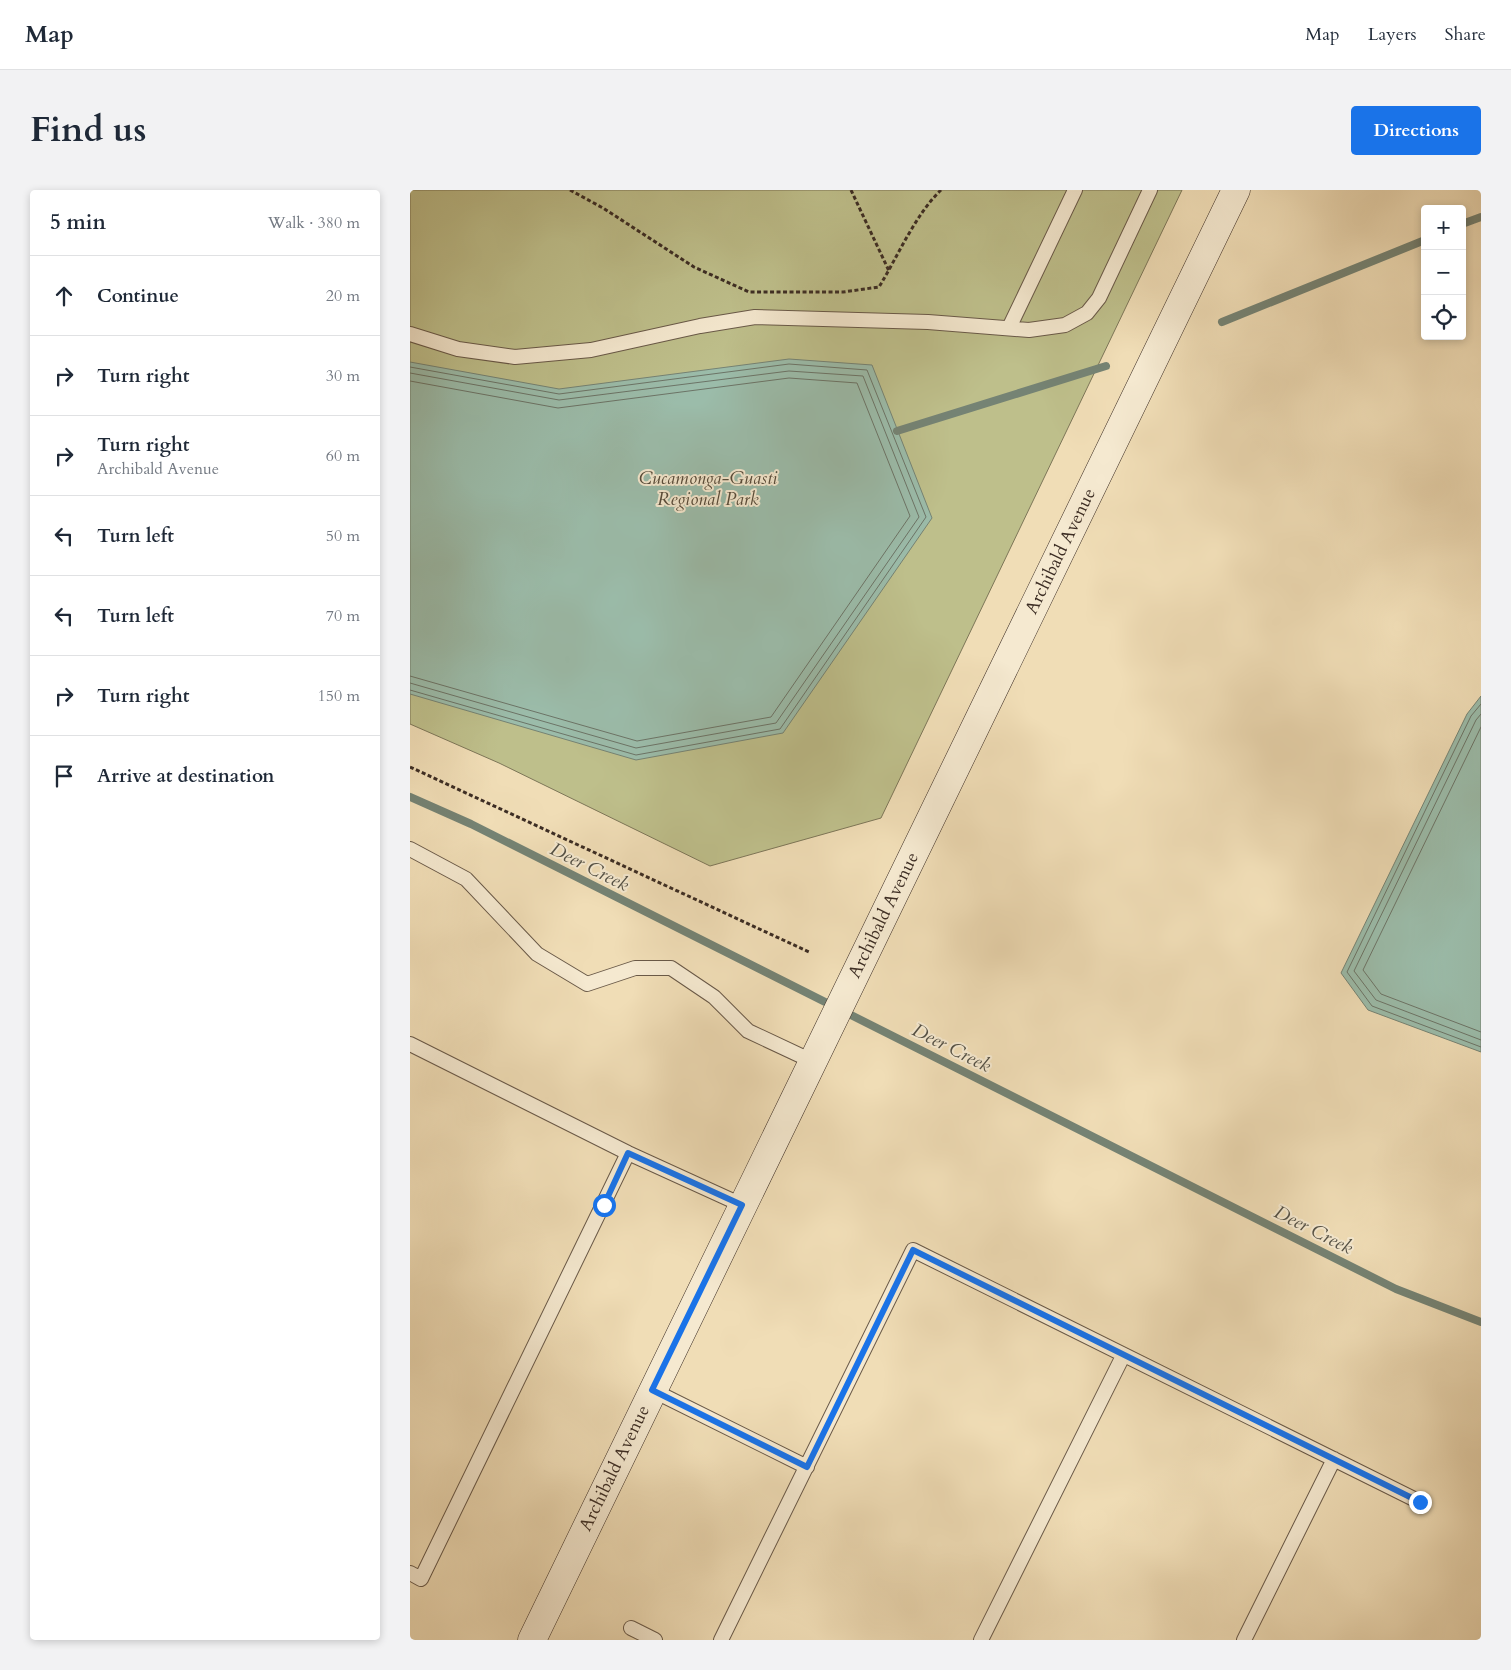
<!DOCTYPE html>
<meta charset="utf-8">
<style>
body{margin:0;font-family:Cardo,serif;background:#f2f2f3;color:#1f2937}
.controls{position:absolute;right:15px;top:15px;display:grid;overflow:hidden;border-radius:5px;box-shadow:0 2px 8px #0003}
.controls button{width:45px;height:45px;display:grid;place-items:center;padding:0;border:0;border-bottom:1px solid #e0e1e3;background:#fff;color:#1f2937;font:25px sans-serif}
.stop{position:absolute;width:15px;height:15px;margin:-11px;border:4px solid #1a73e8;border-radius:50%;background:#fff}
.stop.end{background:#1a73e8;border-color:#fff;box-shadow:0 1px 5px #0008}
.list{margin:0;padding:0;list-style:none}
h2{display:flex;justify-content:space-between;align-items:center;height:65px;margin:0;padding:0 20px;font-size:21px}
h2 small{font-size:16px;font-weight:400;color:#747a83}
.list li{display:grid;grid-template-columns:32px 1fr auto;gap:15px;align-items:center;box-sizing:border-box;height:80px;padding:0 20px;border-top:1px solid #e0e1e3}
.list b{display:block;font-size:19px;white-space:nowrap}
.list p{margin:0;font-size:16px;white-space:nowrap;color:#747a83}
.list em{font-size:16px;font-style:normal;color:#747a83}
.icon{flex:none;width:28px;height:28px;fill:none;stroke:currentColor;stroke-width:2;stroke-linecap:round;stroke-linejoin:round}
.map{position:relative;flex:none;width:1071px;height:1450px;overflow:hidden;border-radius:5px}
header{display:flex;align-items:center;gap:30px;box-sizing:border-box;height:70px;padding:0 25px;background:#fff;border-bottom:1px solid #e0e1e3}
header strong{font-size:24px}
nav{display:flex;gap:28px;margin-inline-start:auto;font-size:18px}
.intro{display:flex;align-items:center;justify-content:space-between;box-sizing:border-box;height:120px;padding:0 30px}
h1{margin:0;font-size:35px}
.button{padding:12px 22px;border-radius:5px;background:#1a73e8;color:#fff;font-size:18px;font-weight:700}
main{display:flex;gap:30px;padding:0 30px}
aside{flex:1;background:#fff;border-radius:5px;box-shadow:0 2px 8px #0003}
.map>svg:first-child{display:block}
</style>
<header>
<strong>Map</strong>
<nav><a>Map</a><a>Layers</a><a>Share</a></nav>
</header>
<div class="intro"><h1>Find us</h1><a class="button">Directions</a></div>
<main>
<aside>
<h2>5 min<small>Walk · 380 m</small></h2>
<ul class="list">
<li><svg class="icon" aria-label="ahead" viewBox="0 0 24 24"><path d="M12 20V5M6 11l6-6 6 6"/></svg><div><b>Continue</b></div><em>20 m</em></li>
<li><svg class="icon" aria-label="right" viewBox="0 0 24 24"><path d="M7 20v-9h11M14 6l5 5-5 5"/></svg><div><b>Turn right</b></div><em>30 m</em></li>
<li><svg class="icon" aria-label="right" viewBox="0 0 24 24"><path d="M7 20v-9h11M14 6l5 5-5 5"/></svg><div><b>Turn right</b><p>Archibald Avenue</p></div><em>60 m</em></li>
<li><svg class="icon" aria-label="left" viewBox="0 0 24 24"><path d="M17 20v-9H6M10 6l-5 5 5 5"/></svg><div><b>Turn left</b></div><em>50 m</em></li>
<li><svg class="icon" aria-label="left" viewBox="0 0 24 24"><path d="M17 20v-9H6M10 6l-5 5 5 5"/></svg><div><b>Turn left</b></div><em>70 m</em></li>
<li><svg class="icon" aria-label="right" viewBox="0 0 24 24"><path d="M7 20v-9h11M14 6l5 5-5 5"/></svg><div><b>Turn right</b></div><em>150 m</em></li>
<li><svg class="icon" aria-label="arrive" viewBox="0 0 24 24"><path d="M6 21V4h12l-3 4 3 4H6"/></svg><div><b>Arrive at destination</b></div></li>
</ul>
</aside>
<div class="map">
<svg width="1071" height="1450" viewBox="0 0 1071 1450">
<rect width="100%" height="100%" fill="#f0ddb6"/>
<filter id="stains"><feTurbulence type="fractalNoise" baseFrequency=".004" numOctaves="4"/><feColorMatrix values="0 0 0 0 .2 0 0 0 0 .09 0 0 0 0 .02 0 0 0 .5 -.17"/></filter>
<radialGradient id="worn" r=".72"><stop offset=".6" stop-color="#630" stop-opacity="0"/><stop offset="1" stop-color="#630" stop-opacity=".3"/></radialGradient>
<path fill="#bebf8b" stroke="#7d7658" d="M0 0H772L471 628 300 676 89 573 0 534Z"/>
<path fill="#9bbcaa" stroke="#758374" d="M379 169 462 175 522 328 373 543 226 570 0 504V172L149 199Z
M1071 506V862L958 820 931 783 1057 524Z"/>
<g fill="none" stroke-linecap="round" stroke-linejoin="round">
<path stroke="#6c7467" stroke-width="1" d="M0 177 149 204 379 174 457 180 516 327 370 539 226 565 0 500
M0 183 149 210 379 181 453 186 509 327 366 533 226 558 0 493
M0 191 148 218 379 188 447 193 500 326 361 527 227 551 0 486
M1071 514 1061 526 937 782 962 816 1071 857
M1071 524 1066 530 944 781 966 810 1071 850
M1071 537 953 780 971 804 1071 842"/>
<path stroke="#758374" stroke-width="8" d="M1052 34 1071 27
M812 132 1015 50
M487 241 696 176
M0 607 61 634 986 1099 1071 1132"/>
<g stroke="#695948" stroke-width="16">
<path id="lane" d="M599 138 665 0
M0 144 48 159 105 167 181 160 290 136 345 127 518 132 619 140 655 135 677 123 689 108 740 0
M0 659 56 689 127 764 177 794 225 778H261L304 807 338 841 402 871
M0 854 218 963 332 1015
M242 1200 397 1277
M0 1383 11 1389 218 963
M221 1438 245 1450
M311 1450 503 1060 1010 1312
M571 1450 713 1166
M834 1450 924 1269"/>
</g>
<g stroke="#3c2d24" stroke-width="29">
<path id="secondary" d="M122 1450 826 0"/>
</g>
<path stroke="#3c2d24" stroke-width="3" stroke-dasharray="4 2.5" stroke-linecap="butt" d="M160 0 193 18 284 77 339 102H433L469 97C488 66 505 25 531 0
M441 0 479 81
M0 577 399 762"/>
<use href="#lane" stroke="#f5e9d0" stroke-width="14"/>
<use href="#secondary" stroke="#f5e9d0" stroke-width="28"/>
</g>
<g fill="none" stroke-linecap="round" stroke-linejoin="round">
<path stroke="#1a73e8" stroke-width="6" d="M194 1015 218 963 332 1015 242 1200 397 1277 503 1060 1010 1312"/>
</g>
<g text-anchor="middle" stroke-width="4" stroke-linejoin="round" paint-order="stroke">
<g font-size="18" font-style="italic" fill="#564a39" stroke="#f5e9d0">
<text x="298" y="294">Cucamonga-Guasti<tspan x="298" dy="21">Regional Park</tspan></text>
</g>
<g font-size="18" fill="#3c2d24" stroke="#f5e9d0">
<text transform="translate(650 361) rotate(-64)" y="6">Archibald Avenue</text>
<text transform="translate(473 725) rotate(-64)" y="6">Archibald Avenue</text>
<text transform="translate(204 1278) rotate(-64)" y="6">Archibald Avenue</text>
</g>
<g font-size="19" font-style="italic" fill="#545146" stroke="#f5e9d0">
<text transform="translate(180 676) rotate(27)" y="7">Deer Creek</text>
<text transform="translate(542 857) rotate(27)" y="7">Deer Creek</text>
<text transform="translate(904 1039) rotate(27)" y="7">Deer Creek</text>
</g>
</g>
<rect width="100%" height="100%" filter="url(#stains)"/>
<rect width="100%" height="100%" fill="url(#worn)"/>
</svg>
<div class="controls">
<button>+</button>
<button>−</button>
<button><svg class="icon" aria-label="locate" viewBox="0 0 24 24"><circle cx="12" cy="12" r="6"/><path d="M12 2v4M12 18v4M2 12h4M18 12h4"/></svg></button>
</div>
<div class="stop" style="left:194px;top:1015px"></div>
<div class="stop end" style="left:1010px;top:1312px"></div>
</div>
</main>
